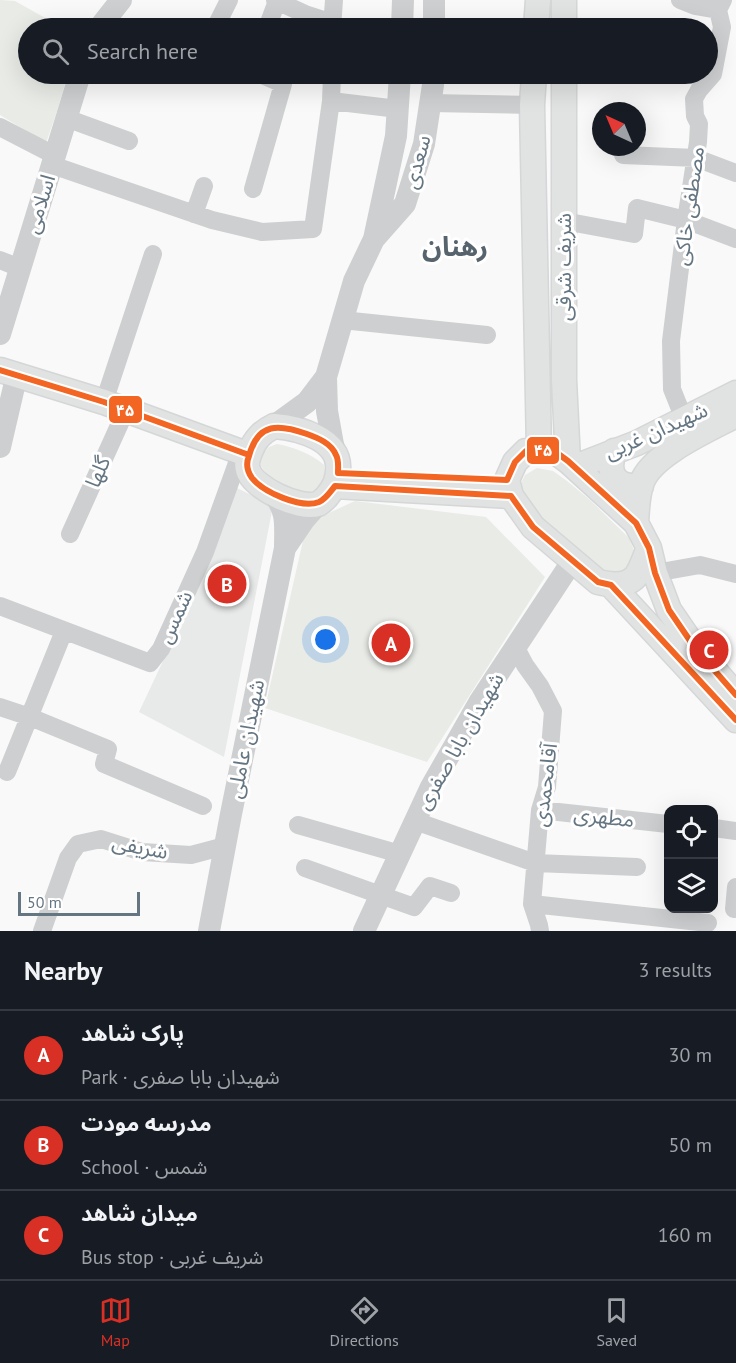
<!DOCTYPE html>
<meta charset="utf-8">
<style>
body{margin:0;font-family:"PT Sans","Noto Sans Arabic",sans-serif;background:#20242c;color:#f1f3f6}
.controls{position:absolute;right:18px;bottom:18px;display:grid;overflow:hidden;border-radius:12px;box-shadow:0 6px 24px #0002}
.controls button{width:54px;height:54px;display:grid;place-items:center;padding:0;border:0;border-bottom:2px solid #363941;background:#171b24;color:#f1f3f6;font:30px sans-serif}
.compass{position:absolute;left:592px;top:102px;width:54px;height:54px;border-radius:50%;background:#171b24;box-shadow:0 6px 24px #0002;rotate:316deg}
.scale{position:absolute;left:18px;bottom:15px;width:122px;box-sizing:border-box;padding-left:6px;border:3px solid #657683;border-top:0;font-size:16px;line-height:21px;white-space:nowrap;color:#657683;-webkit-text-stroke:4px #fff;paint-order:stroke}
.you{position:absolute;left:326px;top:640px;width:21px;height:21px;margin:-15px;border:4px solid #fff;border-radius:50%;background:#1a73e8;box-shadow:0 0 0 9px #1a73e833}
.badge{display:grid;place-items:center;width:39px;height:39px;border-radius:50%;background:#d93025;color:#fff;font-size:20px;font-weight:700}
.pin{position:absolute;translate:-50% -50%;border:3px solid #fff;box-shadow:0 2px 6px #0006}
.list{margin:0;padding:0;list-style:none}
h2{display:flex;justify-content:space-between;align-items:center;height:78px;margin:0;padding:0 24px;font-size:26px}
h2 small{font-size:20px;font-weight:400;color:#9ea1a6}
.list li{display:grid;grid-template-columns:39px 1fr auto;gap:18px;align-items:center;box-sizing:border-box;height:90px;padding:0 24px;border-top:2px solid #363941}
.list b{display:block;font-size:22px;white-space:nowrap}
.list p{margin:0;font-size:20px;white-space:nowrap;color:#9ea1a6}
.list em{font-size:20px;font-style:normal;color:#9ea1a6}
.icon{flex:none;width:33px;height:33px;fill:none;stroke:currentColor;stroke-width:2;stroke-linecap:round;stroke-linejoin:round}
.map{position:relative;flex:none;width:736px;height:931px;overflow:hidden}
.search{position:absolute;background:#171b24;box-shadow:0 6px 24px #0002;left:18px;right:18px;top:18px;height:66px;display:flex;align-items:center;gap:15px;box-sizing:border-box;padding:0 21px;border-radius:33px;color:#9ea1a6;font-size:22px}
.sheet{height:348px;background:#171b24}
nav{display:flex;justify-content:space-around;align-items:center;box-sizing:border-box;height:84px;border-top:2px solid #363941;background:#171b24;font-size:16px;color:#9ea1a6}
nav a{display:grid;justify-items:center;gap:3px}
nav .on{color:#d93025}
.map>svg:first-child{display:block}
</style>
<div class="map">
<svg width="736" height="931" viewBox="0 0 736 931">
<rect width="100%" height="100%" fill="#f9f9f9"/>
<path fill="#e8e9e9" d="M237 488 273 506 224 757 139 712 163 661Z"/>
<path fill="#e8ebe6" d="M0 0 15 1 63 28H28V74H68L56 114 46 143 0 115Z
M277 444C293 447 312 454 324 465L325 476 322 487 312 493H301L268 476 261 466V455L269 447Z
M537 468 553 471 567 481 590 500 629 538 635 553 628 571 604 576 534 515 519 487 525 475Z
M355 501 486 517 545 577 427 762 265 708 307 523Z"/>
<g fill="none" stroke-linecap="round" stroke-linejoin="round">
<g stroke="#d5d6d7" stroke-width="27">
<path id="secondary" d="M536 28 538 0
M564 28V0
M534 74 532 105 539 450
M564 74V380L568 461
M0 370 104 402 249 455
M274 426C299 428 341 439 338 470 338 479 334 488 328 495 326 498 321 502 318 504 299 510 253 488 248 470 246 464 248 457 250 452 255 439 262 432 274 426Z
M614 451C606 475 616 488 641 486
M575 467 637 443 736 393
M335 486 511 496
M636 523C637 510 637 494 642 482 652 454 710 429 736 415
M649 548C645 556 642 568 636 576 627 587 610 585 598 582L533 527 511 496 507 480 515 462 526 451 553 450 568 461 636 523 649 548 655 573 669 610 695 648 736 695
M611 585 736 720"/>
</g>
<path stroke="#cecfd0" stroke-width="18" d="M275 0 305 14 333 23
M680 0 695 6 718 10
M218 22 229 0
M267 28 277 1
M332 28 334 0
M331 101 398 109
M430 103 532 105
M66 118 129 141
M0 127 54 155
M623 155 696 158 736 173
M52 165 212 220 262 232 313 229 331 101 332 74
M253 189 283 84 260 74
M194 214 204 186
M564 221 634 234 637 208 686 220 736 239
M0 260 20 268
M342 320 487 335
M104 402 153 254
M684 419 672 389 671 341 686 220 698 142 699 124 695 116 694 99 699 90 713 74 722 27 718 10 723 0
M70 534 126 410
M655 573 700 565 736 574
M0 606 150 663 161 649 205 552 241 452
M516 648 525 665 540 686 553 711 547 787 540 810 532 904 539 925 540 931
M0 707 30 717 108 749 104 764 203 806
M7 772 64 631
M540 810 668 824
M415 821 535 863 637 867
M298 825 400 854
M714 828 736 831
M305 868 414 907 430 886 451 893
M532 904 708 923
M734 909 736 887
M42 931 68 858 78 844 101 839 142 852 191 855 225 846"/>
<path stroke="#cecfd0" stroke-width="22" d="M99 28 121 0
M402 28 403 0
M434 28V0
M375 238 405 204 424 144 433 85V74
M0 334 80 74
M274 426 307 402 326 377
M0 447 17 374
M334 450 327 411 326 377 354 281 374 239 396 136 400 74
M285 548 304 520 318 504
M209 931 231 814 285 548C285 524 288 513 273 493
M364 931 431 787 480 701 573 560"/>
<use href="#secondary" stroke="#e1e2e2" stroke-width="24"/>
<g stroke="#fff" stroke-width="10">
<path id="bus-1" d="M0 370 104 402 249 455
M736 695 695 648 669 610 655 573 649 548 636 523 568 461 553 450 526 451 515 462 507 480 338 473C338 467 339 460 336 455 331 443 318 438 307 434 279 424 258 422 249 456 246 463 247 471 252 478 263 492 301 509 319 502 326 499 330 492 335 486L511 496 533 527 598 582 611 585 736 720"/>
</g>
<use href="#bus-1" stroke="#f26522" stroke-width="6"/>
</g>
<g text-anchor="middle" stroke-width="6" stroke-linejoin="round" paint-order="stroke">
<g font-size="21" fill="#657683" stroke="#fff">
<text transform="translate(417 162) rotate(-75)" y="7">سعدی</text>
<text transform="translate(40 204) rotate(-73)" y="7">اسلامی</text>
<text transform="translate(689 206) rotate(-82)" y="7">مصطفی خاکی</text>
<text transform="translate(564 267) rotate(-90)" y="7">شریف شرقی</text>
<text transform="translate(656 431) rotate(-24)" y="7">شهیدان غربی</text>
<text transform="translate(98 472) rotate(-66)" y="7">گلها</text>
<text transform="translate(175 617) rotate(-65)" y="7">شمس</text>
<text transform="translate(246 739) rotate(-79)" y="7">شهیدان عاملی</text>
<text transform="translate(460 741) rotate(-60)" y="7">شهیدان بابا صفری</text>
<text transform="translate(545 785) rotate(-83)" y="7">آقامحمدی</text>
<text transform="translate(604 817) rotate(6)" y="7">مطهری</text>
<text transform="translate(140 847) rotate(11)" y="7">شریفی</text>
</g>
<g font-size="27" font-weight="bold" fill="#57646e" stroke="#fff">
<text x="455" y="256">رهنان</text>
</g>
</g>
<g stroke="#fff" stroke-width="2">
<rect x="108" y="395" width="35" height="29" rx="6" fill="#f26522"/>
<rect x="526" y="436" width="34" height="29" rx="6" fill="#f26522"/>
</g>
<g font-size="16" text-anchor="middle" font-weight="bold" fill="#fff">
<text x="125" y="416">۴۵</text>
<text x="543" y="456">۴۵</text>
</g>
</svg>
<div class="controls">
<button><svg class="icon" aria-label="locate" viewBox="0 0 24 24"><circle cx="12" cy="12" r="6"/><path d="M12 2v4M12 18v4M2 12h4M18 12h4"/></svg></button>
<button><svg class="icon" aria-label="layers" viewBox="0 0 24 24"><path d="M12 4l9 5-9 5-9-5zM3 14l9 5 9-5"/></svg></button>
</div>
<svg class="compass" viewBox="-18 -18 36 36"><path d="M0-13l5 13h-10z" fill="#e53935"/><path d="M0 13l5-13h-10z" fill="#9ea1a6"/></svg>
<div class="scale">50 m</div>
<div class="you"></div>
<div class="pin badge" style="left:391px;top:643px">A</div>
<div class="pin badge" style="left:227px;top:584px">B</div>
<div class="pin badge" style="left:709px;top:650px">C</div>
<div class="search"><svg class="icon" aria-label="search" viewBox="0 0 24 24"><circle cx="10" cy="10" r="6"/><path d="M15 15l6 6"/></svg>Search here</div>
</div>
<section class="sheet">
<h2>Nearby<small>3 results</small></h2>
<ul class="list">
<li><span class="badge">A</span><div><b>پارک شاهد</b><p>Park · شهیدان بابا صفری</p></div><em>30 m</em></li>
<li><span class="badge">B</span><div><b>مدرسه مودت</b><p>School · شمس</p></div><em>50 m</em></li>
<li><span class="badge">C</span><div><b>میدان شاهد</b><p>Bus stop · شریف غربی</p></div><em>160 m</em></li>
</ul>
</section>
<nav>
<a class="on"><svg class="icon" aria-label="map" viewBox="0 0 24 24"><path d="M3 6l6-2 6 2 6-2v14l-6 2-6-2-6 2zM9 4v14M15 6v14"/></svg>Map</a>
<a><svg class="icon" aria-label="directions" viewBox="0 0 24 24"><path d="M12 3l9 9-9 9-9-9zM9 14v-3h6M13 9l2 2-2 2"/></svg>Directions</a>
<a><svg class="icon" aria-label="saved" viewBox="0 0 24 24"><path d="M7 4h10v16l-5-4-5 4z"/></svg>Saved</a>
</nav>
